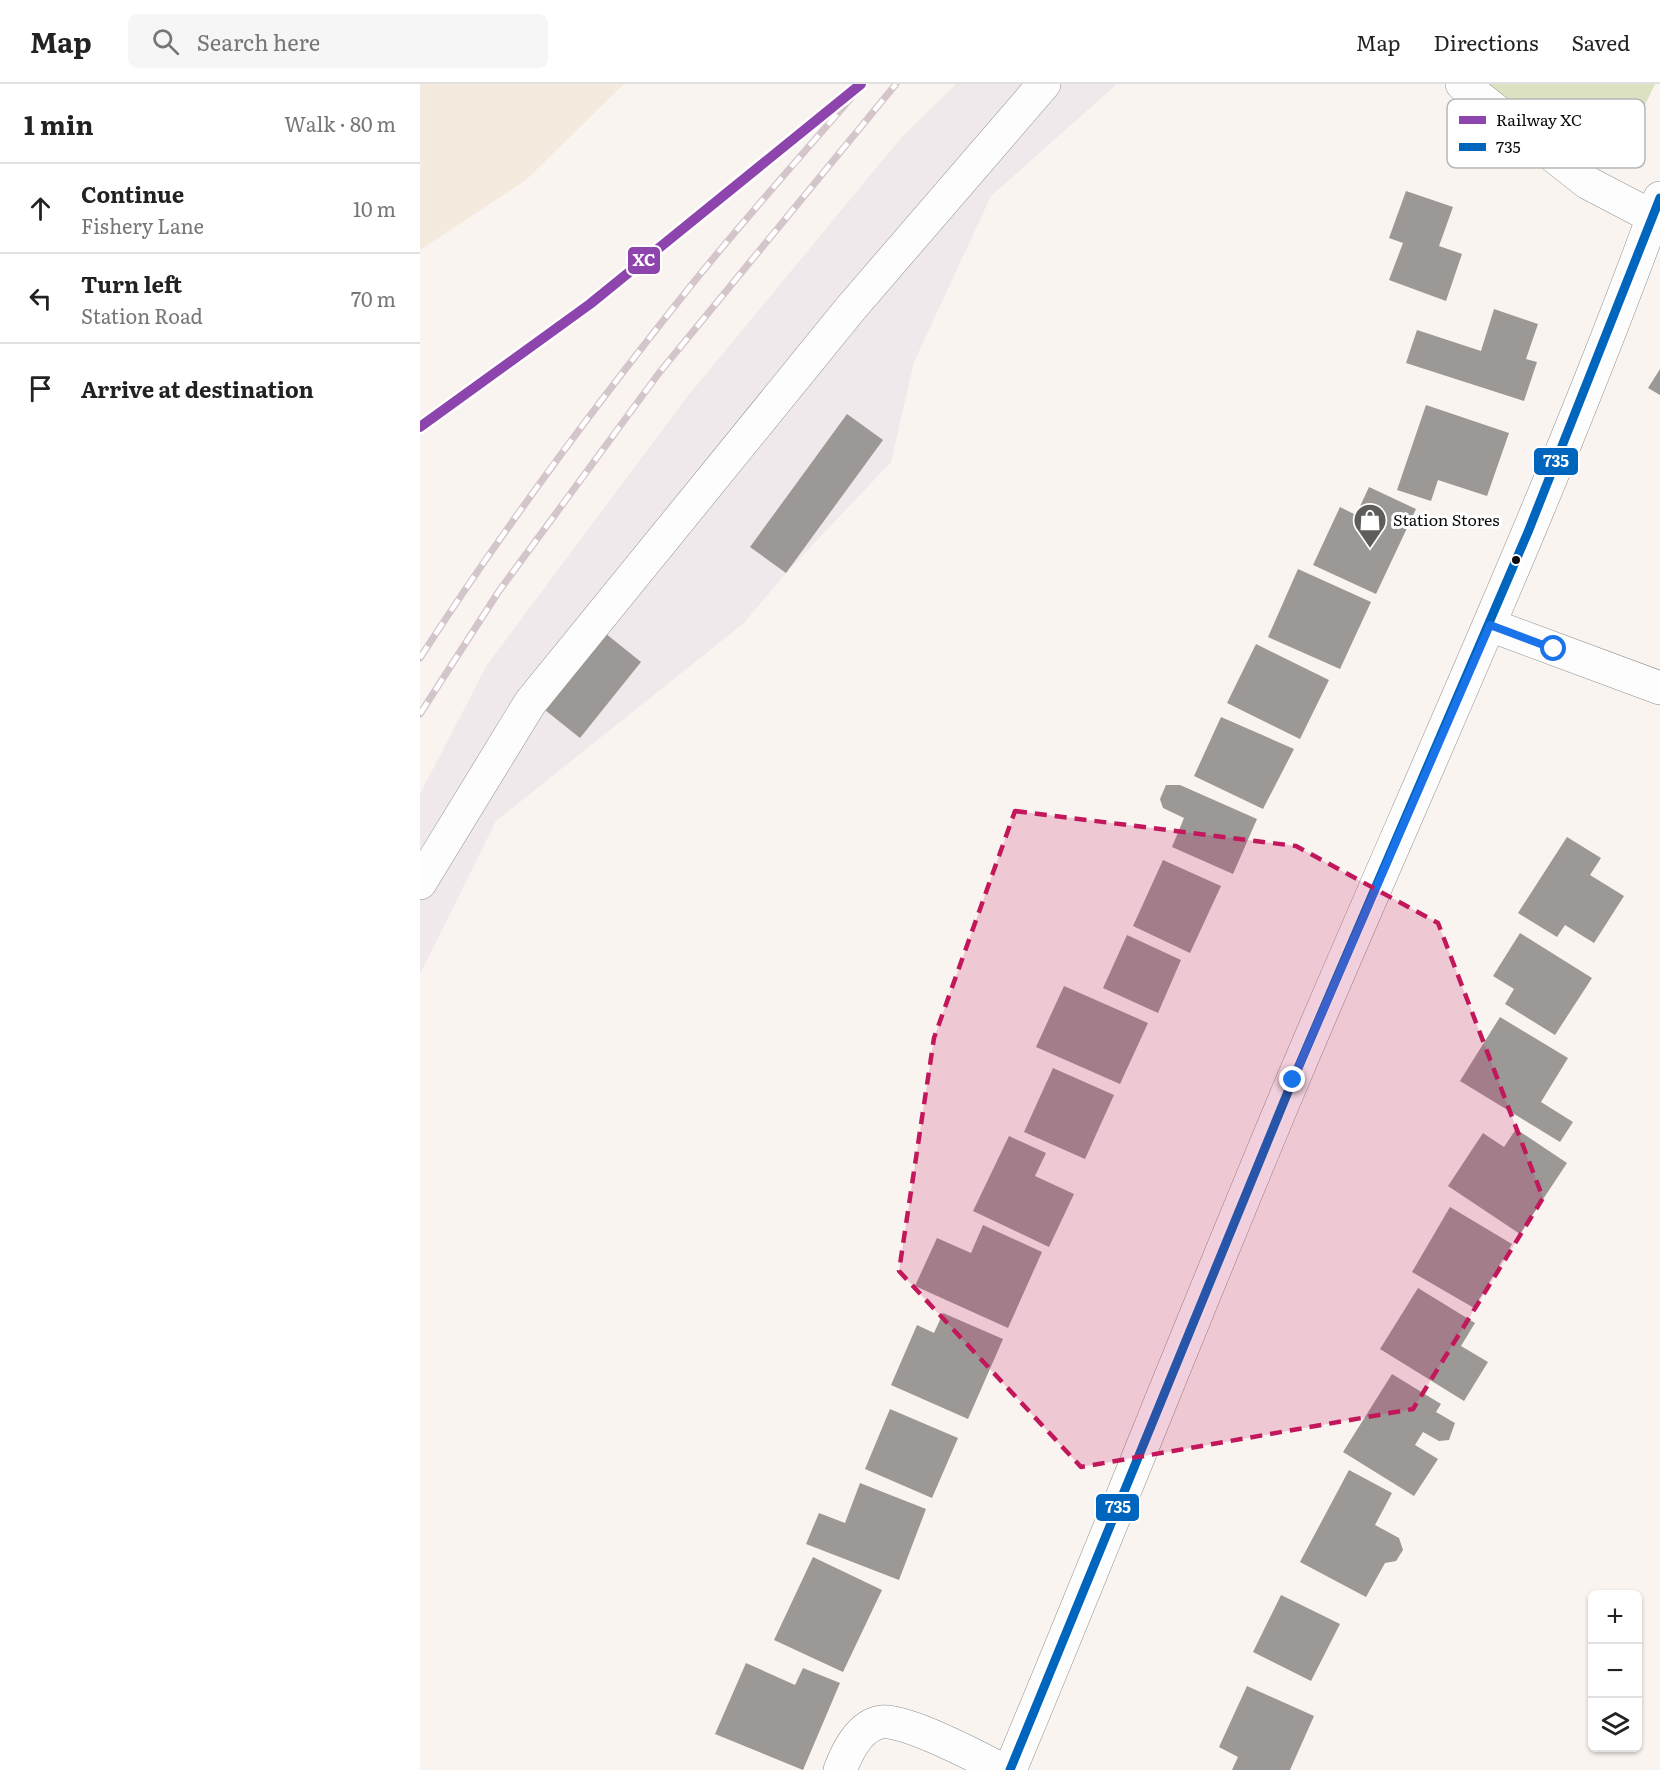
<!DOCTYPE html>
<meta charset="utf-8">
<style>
body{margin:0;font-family:Literata,serif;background:#f6f6f6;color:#222}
.controls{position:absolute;right:18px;bottom:18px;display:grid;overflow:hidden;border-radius:9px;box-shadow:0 2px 4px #0004}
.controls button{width:54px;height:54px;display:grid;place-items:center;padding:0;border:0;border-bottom:2px solid #e0e0e0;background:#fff;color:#222;font:30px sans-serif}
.stop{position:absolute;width:18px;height:18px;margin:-14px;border:4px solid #1a73e8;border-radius:50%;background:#fff}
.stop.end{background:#1a73e8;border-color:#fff;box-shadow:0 2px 6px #0008}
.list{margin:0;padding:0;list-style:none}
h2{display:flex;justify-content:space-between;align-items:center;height:78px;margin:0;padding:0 24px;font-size:26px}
h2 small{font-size:20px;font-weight:400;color:#767676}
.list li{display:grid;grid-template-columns:39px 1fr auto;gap:18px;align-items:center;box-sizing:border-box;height:90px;padding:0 24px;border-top:2px solid #e0e0e0}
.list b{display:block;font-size:22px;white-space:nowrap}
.list p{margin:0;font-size:20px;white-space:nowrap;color:#767676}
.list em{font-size:20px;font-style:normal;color:#767676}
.icon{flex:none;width:33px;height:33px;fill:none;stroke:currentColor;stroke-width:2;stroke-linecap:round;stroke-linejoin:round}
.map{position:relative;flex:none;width:1240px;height:1686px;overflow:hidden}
header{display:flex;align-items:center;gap:36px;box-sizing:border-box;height:84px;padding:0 30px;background:#fff;border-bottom:2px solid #e0e0e0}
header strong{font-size:28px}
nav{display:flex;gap:33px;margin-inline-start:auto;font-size:21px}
.search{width:420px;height:54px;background:#f6f6f6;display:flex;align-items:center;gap:15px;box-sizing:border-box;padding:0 21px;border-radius:9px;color:#767676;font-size:22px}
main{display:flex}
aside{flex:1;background:#fff}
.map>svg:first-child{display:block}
</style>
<header>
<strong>Map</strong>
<div class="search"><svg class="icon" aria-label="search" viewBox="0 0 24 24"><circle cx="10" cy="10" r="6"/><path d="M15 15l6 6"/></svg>Search here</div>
<nav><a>Map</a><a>Directions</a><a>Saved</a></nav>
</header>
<main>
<aside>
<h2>1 min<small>Walk · 80 m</small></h2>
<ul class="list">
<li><svg class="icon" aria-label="ahead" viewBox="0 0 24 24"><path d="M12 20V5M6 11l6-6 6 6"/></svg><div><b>Continue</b><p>Fishery Lane</p></div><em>10 m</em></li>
<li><svg class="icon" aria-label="left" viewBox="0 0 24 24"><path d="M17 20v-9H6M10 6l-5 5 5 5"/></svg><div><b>Turn left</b><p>Station Road</p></div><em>70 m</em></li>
<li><svg class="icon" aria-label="arrive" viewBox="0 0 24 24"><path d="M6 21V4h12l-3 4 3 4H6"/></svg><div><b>Arrive at destination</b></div></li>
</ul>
</aside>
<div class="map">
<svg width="1240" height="1686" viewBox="0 0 1240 1686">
<rect width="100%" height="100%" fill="#f9f4f0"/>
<path fill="#efe9ec" d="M536 0H697L571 112 494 278 471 378 366 489 324 539 76 737 0 890V710L67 581 267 313 481 54Z"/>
<path fill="#f4ebde" d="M0 0H204L106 96 0 166Z"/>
<path fill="#dbe1c1" d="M1068 0H1235L1196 81 1171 74Z"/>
<path fill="#9c9896" d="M986 107 1033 123 1019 162 1042 170 1026 217 969 196 983 159 969 154Z
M1074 225 1118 240 1106 275 1117 278 1104 317 986 279 997 246 1061 267Z
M1240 285V311L1228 304Z
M1006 321 1089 349 1067 412 1018 396 1011 417 977 406Z
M427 330 463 356 366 489 330 463Z
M949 403 996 425 956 510 893 481 920 423 936 431Z
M878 485 951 518 920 585 848 553Z
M185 549 221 578 160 654 125 626Z
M836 560 909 596 880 655 807 619Z
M801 633 874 665 843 725 774 692Z
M746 701H760L837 735 813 790 752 763 764 734 743 724 740 715Z
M1147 753 1181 774 1170 791 1204 812 1174 859 1145 841 1137 853 1098 829Z
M743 776 801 802 770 869 713 842Z
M1100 849 1172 894 1135 951 1085 920 1094 905 1073 892Z
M707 851 761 876 738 929 683 904Z
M644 902 728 939 700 1000 616 963Z
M1080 933 1148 974 1121 1018 1153 1038 1140 1058 1040 997Z
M633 984 694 1011 665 1075 604 1048Z
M1096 1045 1147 1079 1100 1150 1028 1102 1063 1049 1084 1063Z
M589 1052 626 1069 615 1092 654 1110 629 1163 553 1127Z
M1030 1123 1092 1160 1054 1224 992 1188Z
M563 1141 622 1168 588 1244 495 1202 517 1154 551 1169Z
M998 1204 1055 1239 1041 1262 1068 1278 1044 1317 960 1265Z
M523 1229 583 1255 548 1335 471 1301 497 1241 514 1249Z
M972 1290 1021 1320 1016 1328 1035 1339 1029 1356 1019 1357 1003 1348 995 1361 1018 1375 994 1412 923 1368Z
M470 1325 538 1354 512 1414 445 1385Z
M929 1386 972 1409 955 1441 979 1454 983 1466 976 1477 965 1479 946 1513 880 1478Z
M440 1399 506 1425 479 1496 386 1460 399 1429 425 1439Z
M393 1473 462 1506 423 1588 354 1556Z
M861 1511 920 1540 891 1597 833 1568Z
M326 1579 375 1601 383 1584 420 1599 383 1686 295 1650Z
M827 1602 894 1632 870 1686H812L818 1673 799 1663Z"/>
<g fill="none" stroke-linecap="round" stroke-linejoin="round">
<g stroke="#92908e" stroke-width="34">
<path id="minor" d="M1042 0 1168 99 1233 133
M1070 541 1240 604
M0 799 110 619 431 224 624 0
M420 1686C427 1668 439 1642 461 1638 483 1634 560 1674 582 1686
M590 1686C686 1457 776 1226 872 998 996 704 1131 414 1240 114"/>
</g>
<use href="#minor" stroke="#fefdfd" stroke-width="33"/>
<g stroke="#d4c5ca" stroke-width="7">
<path id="rail" d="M0 574C83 445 174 323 269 204 325 134 385 68 443 0
M0 630 79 507 239 289 476 0"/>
</g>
<use href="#rail" stroke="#fff" stroke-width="4.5" stroke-dasharray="14" stroke-linecap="butt"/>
<g stroke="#fff" stroke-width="14">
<path id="bus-1" d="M590 1686 872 998 1108 448 1240 114"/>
</g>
<use href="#bus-1" stroke="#0065bd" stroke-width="9"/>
<g stroke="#fff" stroke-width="15">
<path id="rail-1" d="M0 343 170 220 441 0"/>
</g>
<use href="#rail-1" stroke="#8e44ad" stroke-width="10"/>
</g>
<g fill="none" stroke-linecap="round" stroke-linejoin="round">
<path stroke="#1a73e8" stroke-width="8" d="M873 996 1070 541 1134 565"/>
</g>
<path fill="#c2185b" fill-opacity="0.2" stroke="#c2185b" stroke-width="4.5" stroke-dasharray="12 8" stroke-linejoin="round" d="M595 727 876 762 1018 839 1123 1114 993 1325 661 1383 479 1187 514 954Z"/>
<defs>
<g id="shop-pin" transform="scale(1.725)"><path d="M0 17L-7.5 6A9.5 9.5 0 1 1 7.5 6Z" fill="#5e5d5b" stroke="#fff"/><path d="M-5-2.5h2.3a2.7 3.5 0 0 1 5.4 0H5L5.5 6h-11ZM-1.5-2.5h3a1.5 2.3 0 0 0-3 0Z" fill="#fff"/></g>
</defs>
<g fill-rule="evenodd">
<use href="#shop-pin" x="950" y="436"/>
</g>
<circle fill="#0b0b0b" stroke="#fff" stroke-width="2" cx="1096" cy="476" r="5"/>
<g text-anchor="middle" stroke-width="6" stroke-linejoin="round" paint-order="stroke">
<g font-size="16" fill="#0b0b0b" stroke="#fff" text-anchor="start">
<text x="973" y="442">Station Stores</text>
</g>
</g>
<rect x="1027" y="15" width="198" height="69" rx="9" fill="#fff" stroke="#b6b6b6" stroke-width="1.5"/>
<rect x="1039" y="32" width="27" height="8" fill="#8e44ad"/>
<rect x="1039" y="59" width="27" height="8" fill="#0065bd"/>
<g font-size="16" fill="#0b0b0b">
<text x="1076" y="42">Railway XC</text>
<text x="1076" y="69">735</text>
</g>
<g stroke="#fff" stroke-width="2">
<rect x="207" y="162" width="34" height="29" rx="6" fill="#8e44ad"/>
<rect x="1113" y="363" width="46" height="29" rx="6" fill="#0065bd"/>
<rect x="675" y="1409" width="45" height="29" rx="6" fill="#0065bd"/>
</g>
<g font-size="16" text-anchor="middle" font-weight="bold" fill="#fff">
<text x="224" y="182">XC</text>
<text x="1136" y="383">735</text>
<text x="698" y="1429">735</text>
</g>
</svg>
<div class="controls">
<button>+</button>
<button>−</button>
<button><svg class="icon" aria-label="layers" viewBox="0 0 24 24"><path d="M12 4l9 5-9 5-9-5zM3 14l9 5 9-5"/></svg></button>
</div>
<div class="stop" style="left:1134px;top:565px"></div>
<div class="stop end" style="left:873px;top:996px"></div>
</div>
</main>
